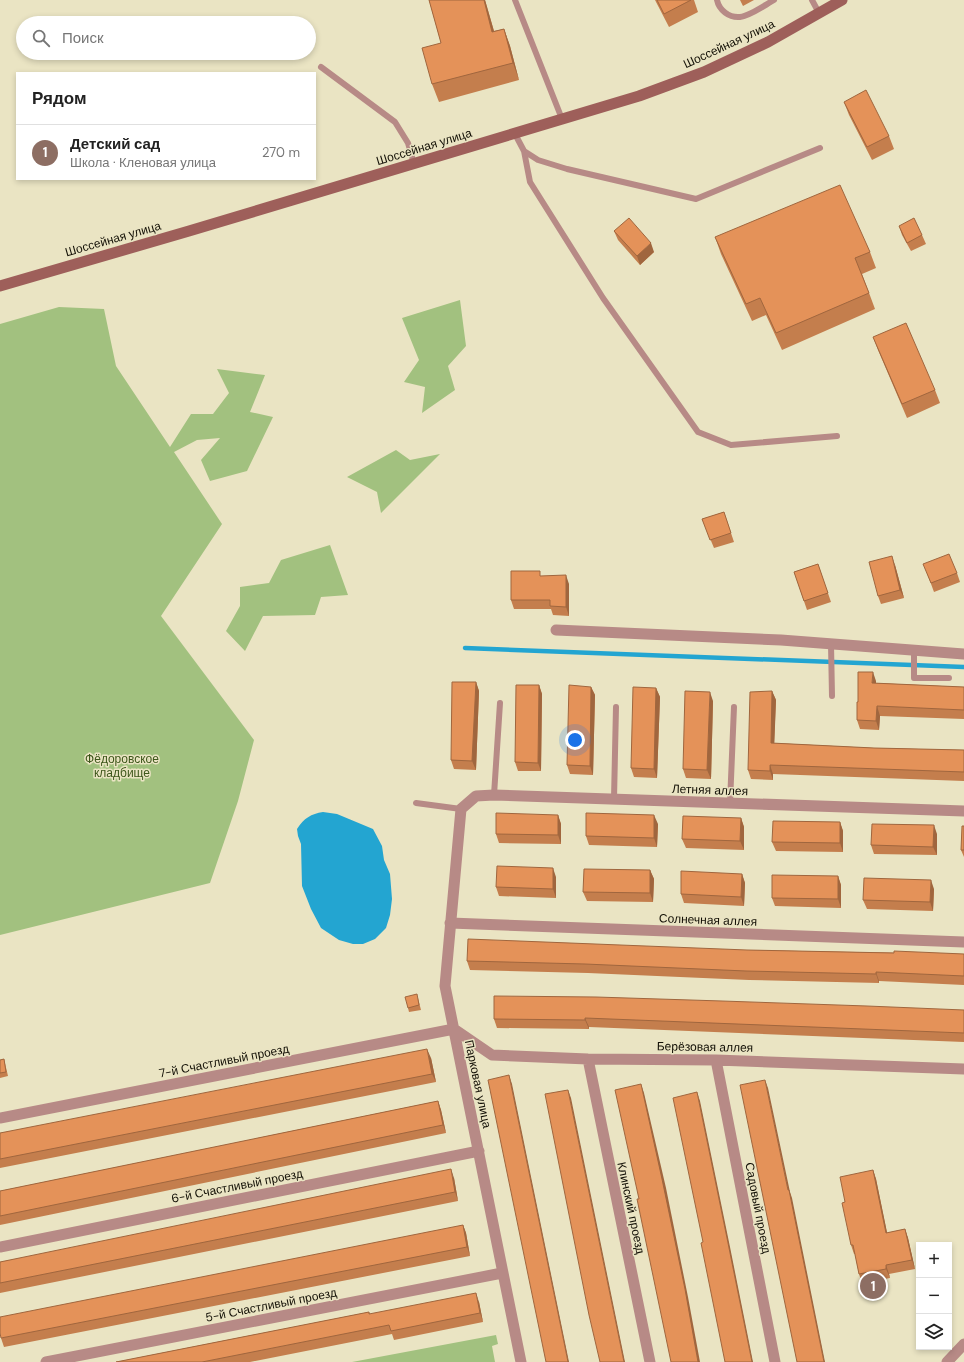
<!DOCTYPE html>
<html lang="ru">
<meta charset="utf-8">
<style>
body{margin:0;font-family:"DM Sans",sans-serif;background:#f6f6f6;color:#222}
.controls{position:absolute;right:12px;bottom:12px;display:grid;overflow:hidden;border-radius:0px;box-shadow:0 2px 6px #0003}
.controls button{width:36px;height:36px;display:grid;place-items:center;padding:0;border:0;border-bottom:1px solid #e0e0e0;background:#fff;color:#222;font:20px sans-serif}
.you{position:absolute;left:575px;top:740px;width:14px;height:14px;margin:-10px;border:3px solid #fff;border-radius:50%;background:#1a73e8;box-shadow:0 0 0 6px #1a73e833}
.badge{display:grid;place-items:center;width:26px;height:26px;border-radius:50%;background:#c05a2b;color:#fff;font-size:13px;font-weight:700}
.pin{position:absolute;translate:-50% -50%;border:2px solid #fff;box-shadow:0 1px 4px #0006}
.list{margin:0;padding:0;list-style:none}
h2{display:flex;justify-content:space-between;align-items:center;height:52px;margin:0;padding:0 16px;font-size:17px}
h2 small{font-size:13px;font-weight:400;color:#767676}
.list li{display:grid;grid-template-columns:26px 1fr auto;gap:12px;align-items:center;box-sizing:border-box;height:56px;padding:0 16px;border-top:1px solid #e0e0e0}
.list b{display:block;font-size:15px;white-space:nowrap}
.list p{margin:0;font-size:13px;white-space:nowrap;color:#767676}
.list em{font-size:13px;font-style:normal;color:#767676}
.icon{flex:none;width:22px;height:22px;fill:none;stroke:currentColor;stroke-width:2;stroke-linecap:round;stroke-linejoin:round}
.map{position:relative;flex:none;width:964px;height:1362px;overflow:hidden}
.search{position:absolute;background:#fff;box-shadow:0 2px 6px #0003;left:16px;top:16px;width:300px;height:44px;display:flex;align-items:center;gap:10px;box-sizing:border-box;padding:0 14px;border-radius:22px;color:#767676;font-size:15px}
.panel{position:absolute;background:#fff;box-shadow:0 2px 6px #0003;left:16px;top:72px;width:300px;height:108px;border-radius:0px}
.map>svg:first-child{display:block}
</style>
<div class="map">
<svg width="964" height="1362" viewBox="0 0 964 1362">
<rect width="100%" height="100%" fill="#eae4c3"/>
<path fill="#a2c17f" d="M460 300 466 346 448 366 455 390 422 413 425 387 404 382 419 360 402 318Z
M59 307 104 309 116 366 170 447 191 414H213L229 393 217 369 265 375 250 412 273 417 247 471 210 481 201 460 220 438 197 440 174 452 222 524 161 616 254 740 238 801 210 883 0 935V324Z
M396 450 410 460 440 454 381 513 377 492 347 477Z
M330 545 348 595 321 597 315 615 263 616 245 651 226 631 240 606V587L269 583 281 560Z
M496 1335 498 1344 492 1346 495 1362H352Z"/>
<path fill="#23a5d1" d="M323 812 337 814 373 829 382 846 384 860 390 874 392 899 390 915 386 928 375 939 363 944H353L339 940 321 928 311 909 302 886 301 844 298 836 297 829C304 818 311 814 323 812Z"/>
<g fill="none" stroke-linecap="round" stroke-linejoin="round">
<path stroke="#23a5d1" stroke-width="4.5" d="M465 648 964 667"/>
<path stroke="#b78a86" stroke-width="6" d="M515 0 562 119
M717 0C719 10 729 18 740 17 750 16 765 5 774 0
M812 0 819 13
M321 67 395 122 408 143 414 164
M515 134 524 151 538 160 567 169 696 199 820 148
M524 151 530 182 603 298 698 432 731 445 837 436
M831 644 832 696
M914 650V678H949
M494 795 500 703
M614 799 616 707
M416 803 461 809
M730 803 734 707"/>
<path stroke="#b78a86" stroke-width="11" d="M556 630 781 640 964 654
M450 923 964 942
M588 1059 650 1362
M716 1060 775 1362
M0 1118 454 1029 492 1055 588 1059 716 1060 964 1069
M0 1247 479 1151
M46 1362 502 1273
M521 1362 445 986 461 809 476 796 494 795 964 811
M947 1362 964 1344"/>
<path stroke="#9e5f5a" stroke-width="11" d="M0 286 189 231 639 96 704 72 768 42 842 0"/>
</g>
<path fill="#c47e4d" d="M429 0H485L494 31 504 29 510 46 519 80 439 102 432 84 441 43Z
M655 0H694L698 12 669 27Z
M740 0H754L743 6Z
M844 102 889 136 894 149 872 160 849 115Z
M899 226 922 235 926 244 911 251 902 235Z
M614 231 654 252 640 265 618 240Z
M715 237 870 252 876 268 862 274 875 309 782 350 766 315 752 321 721 254Z
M873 337 935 390 940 403 907 418 878 350Z
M724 512 734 542 714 548 702 519Z
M818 564 831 602 807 610 794 572Z
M895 565 904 598 881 604 878 596Z
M927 573H957L960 582 934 592Z
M541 576 569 584V616L553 615 551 609H514L511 600Z
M876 681V683L964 687V719L880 716 879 730 860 729 857 720 858 702Z
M476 682 479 691 476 770 454 769 451 760Z
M539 685 542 694 541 771H518L515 762Z
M591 687 595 695 593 775 570 774 567 765Z
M656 688 660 697 657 778 634 777 631 768Z
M772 691 776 700 774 743 874 748 964 750V781L773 774V780L751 779 748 770Z
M713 701 711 779 686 778 683 769Z
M558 815 561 824V844L499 843 496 834Z
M741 818 744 827V850L686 848 682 839Z
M840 822 843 831V852L776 851 772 842Z
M658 824 657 847 589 845 586 836Z
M964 826V857L961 850Z
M937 834V855L874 854 871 845Z
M650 870 654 879 653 902 587 901 583 892Z
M742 874 745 883 744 906 684 903 681 894Z
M838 876 841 885V908L775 906 772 898Z
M556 877V898L499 896 496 887Z
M934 889 933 911 867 909 863 900Z
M747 950 964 954V985L879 981V983L749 980 588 973 470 970 467 961Z
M418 998 421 1010 409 1012 408 1008Z
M964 1010V1042L589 1027V1029L497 1028 494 1019Z
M431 1058 436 1082 0 1168V1133Z
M4 1059 8 1076 0 1078V1060Z
M438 1101 441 1110 446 1133 0 1225V1191Z
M873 1170 876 1179 887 1233 905 1229 908 1238 915 1269 889 1274 890 1278 862 1283 859 1274 855 1254H854L851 1245 845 1202Z
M454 1178 458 1201 0 1293V1262Z
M463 1225 466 1233 470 1256 4 1347 1 1338Z
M479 1302 483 1322 394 1340 392 1334 250 1362H116L369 1312 370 1314Z"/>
<path fill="#a0663e" d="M484 0H485L499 49 492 32Z
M504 29 510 46 519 80 513 63Z
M651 243 654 252 640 265 637 256Z
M892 556 895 565 904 598 900 590Z
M566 575 569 584V616L566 607Z
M873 672 876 681V693L872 683Z
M476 682 479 691 476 770 472 761Z
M539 685 542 694 541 771 538 763Z
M591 687 595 695 593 775 590 766Z
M656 688 660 697 657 778 654 769Z
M772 691 776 700 774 752 771 743Z
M710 692 713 701 711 779 707 770Z
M877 706 880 716 879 730 876 721Z
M770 765 773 774V780L770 771Z
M558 815 561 824V844L558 835Z
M654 815 658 824 657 847 654 838Z
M741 818 744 827V850L740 841Z
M840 822 843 831V852L840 843Z
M934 825 937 834V855L933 847Z
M553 868 556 877V898L553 889Z
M650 870 654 879 653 902 650 893Z
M742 874 745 883 744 906 741 897Z
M838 876 841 885V908L838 899Z
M931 880 934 889 933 911 930 902Z
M876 972 879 981V983L876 974Z
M585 1018 589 1027V1029L585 1020Z
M427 1049 431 1058 436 1082 432 1074Z
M509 1075 512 1084 569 1362H568L565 1347Z
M765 1080 768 1088 790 1192 792 1198 825 1362H824Z
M641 1084 644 1093 666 1188 688 1297 700 1362H698Z
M568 1090 571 1098 625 1362H624Z
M697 1092 700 1101 730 1247 753 1362H752Z
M438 1101 441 1110 446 1133 443 1125Z
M451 1169 454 1178 458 1201 455 1192Z
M873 1170 876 1179 889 1242 886 1233Z
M463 1225 466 1233 470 1256 467 1247Z
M905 1229 908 1238 915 1269 912 1260Z
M886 1265 889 1274 890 1278 886 1269Z
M476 1293 479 1302 483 1322 480 1313Z"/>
<path fill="#e49259" stroke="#a0663e" d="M429 0H484L492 32 504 29 513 63 432 84 422 48 441 43Z
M657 0H691L664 14Z
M866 90 889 136 867 147 844 102Z
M840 185 870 252 855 258 869 293 776 333 760 298 746 304 715 237Z
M629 218 651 243 637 256 614 231Z
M914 218 922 235 907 243 899 226Z
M906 323 935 390 902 404 873 337Z
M724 512 731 533 710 540 702 519Z
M949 554 957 573 931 583 923 564Z
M892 556 900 590 878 596 869 562Z
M818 564 828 593 804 601 794 572Z
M511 571H540V576L566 575V607L550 606V600H511Z
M858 672H873L872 683 964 687V710L877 706 876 721 857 720V702H858Z
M452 682H476L472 761 451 760Z
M516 685H539L538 763 515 762Z
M569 685 591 687 590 766 567 765Z
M633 687 656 688 654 769 631 768Z
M685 691 710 692 707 770 683 769Z
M772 691 771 743 874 748 964 750V772L770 765V771L748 770 750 692Z
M496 813 558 815V835L496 834Z
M586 813 654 815V838L586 836Z
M683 816 741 818 740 841 682 839Z
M773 821 840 822V843L772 842Z
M872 824 934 825 933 847 871 845Z
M962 826H964V850H961Z
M497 866 553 868V889L496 887Z
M584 869 650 870V893L583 892Z
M681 871 742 874 741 897 681 894Z
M772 875 838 876V899L772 898Z
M864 878 931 880 930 902 863 900Z
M468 939 747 950 894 953V951L964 954V976L876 972V974L746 971 585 964 467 961Z
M417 994 419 1005 408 1008 405 997Z
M494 996 596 997 722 1001 867 1006 964 1010V1033L585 1018V1020L494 1019Z
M427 1049 432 1074 0 1159V1133Z
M4 1059 6 1072 0 1073V1060Z
M509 1075 565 1347 568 1362H546L488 1080Z
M765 1080 788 1190H789L824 1362H797L740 1085Z
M641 1084 662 1179 685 1289 698 1362H671L637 1199H639L615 1090Z
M568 1090 624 1362H600L589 1315 545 1094Z
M697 1092 727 1238 752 1362H725L701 1243 703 1242 673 1098Z
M438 1101 443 1125 0 1216V1191Z
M451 1169 455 1192 0 1283V1262Z
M873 1170 886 1233 905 1229 912 1260 886 1265V1269L859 1274 853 1245H851L842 1203 845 1202 840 1177Z
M463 1225 467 1247 1 1338 0 1333V1317Z
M476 1293 480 1313 391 1331 389 1325 202 1362H116L369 1312V1314Z"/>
<g text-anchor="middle" stroke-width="3" stroke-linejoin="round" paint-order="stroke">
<g font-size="12" fill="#120f05" stroke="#eae4c3">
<text transform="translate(729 44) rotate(-25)" y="4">Шоссейная улица</text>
<text transform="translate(424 147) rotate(-17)" y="4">Шоссейная улица</text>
<text transform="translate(113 239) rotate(-16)" y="4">Шоссейная улица</text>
<text transform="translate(710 790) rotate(2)" y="4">Летняя аллея</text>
<text transform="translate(708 920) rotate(2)" y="4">Солнечная аллея</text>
<text transform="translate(705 1047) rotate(1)" y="4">Берёзовая аллея</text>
<text transform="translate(224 1061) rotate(-11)" y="4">7-й Счастливый проезд</text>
<text transform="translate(478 1084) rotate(78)" y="4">Парковая улица</text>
<text transform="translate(237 1186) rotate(-11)" y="4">6-й Счастливый проезд</text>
<text transform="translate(631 1208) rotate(78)" y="4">Клинский проезд</text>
<text transform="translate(758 1208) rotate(79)" y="4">Садовый проезд</text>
<text transform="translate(271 1305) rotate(-11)" y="4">5-й Счастливый проезд</text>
</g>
<g font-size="12" fill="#3d561a" stroke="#eae4c3">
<text x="122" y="763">Фёдоровское<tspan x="122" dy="14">кладбище</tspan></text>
</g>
</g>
</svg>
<div class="controls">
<button>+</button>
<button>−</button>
<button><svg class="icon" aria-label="layers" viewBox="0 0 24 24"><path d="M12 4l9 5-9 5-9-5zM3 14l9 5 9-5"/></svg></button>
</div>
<div class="you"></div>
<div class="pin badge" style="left:873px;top:1286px;background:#8d6e63">1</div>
<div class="search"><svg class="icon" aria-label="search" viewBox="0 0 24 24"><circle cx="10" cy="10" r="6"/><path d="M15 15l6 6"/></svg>Поиск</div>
<section class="panel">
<h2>Рядом<small></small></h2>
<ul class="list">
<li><span class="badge" style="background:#8d6e63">1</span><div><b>Детский сад</b><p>Школа · Кленовая улица</p></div><em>270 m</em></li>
</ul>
</section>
</div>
